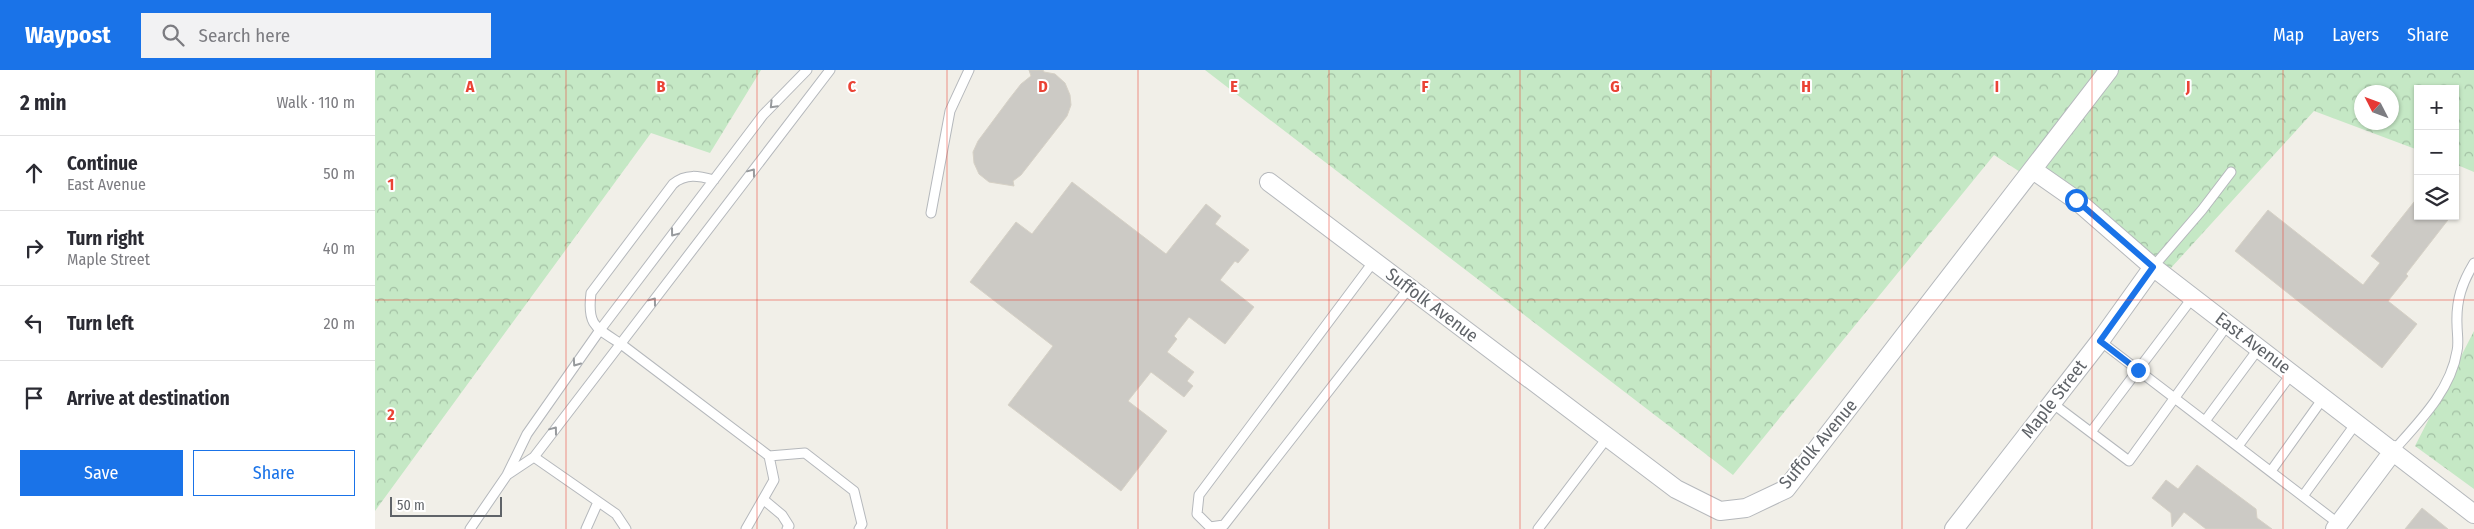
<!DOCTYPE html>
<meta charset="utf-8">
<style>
body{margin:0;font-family:"Fira Sans Condensed",sans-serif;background:#f2f2f3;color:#2b2b33}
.controls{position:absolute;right:15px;top:15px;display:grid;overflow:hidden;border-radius:0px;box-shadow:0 1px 4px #0004}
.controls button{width:45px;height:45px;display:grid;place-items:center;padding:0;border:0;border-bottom:1px solid #e1e1e2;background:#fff;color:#2b2b33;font:25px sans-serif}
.compass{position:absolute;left:1979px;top:15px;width:45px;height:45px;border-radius:50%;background:#fff;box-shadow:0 1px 4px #0004;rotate:312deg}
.scale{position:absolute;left:15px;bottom:12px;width:112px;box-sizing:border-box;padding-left:5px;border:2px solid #5f6368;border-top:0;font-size:14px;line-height:18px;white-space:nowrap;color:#5f6368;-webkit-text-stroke:4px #fff;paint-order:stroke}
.stop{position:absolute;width:15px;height:15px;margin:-11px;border:4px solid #1a73e8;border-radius:50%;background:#fff}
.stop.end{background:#1a73e8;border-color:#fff;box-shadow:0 1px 5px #0008}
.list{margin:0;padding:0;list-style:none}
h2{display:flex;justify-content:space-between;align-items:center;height:65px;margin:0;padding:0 20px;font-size:21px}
h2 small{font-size:16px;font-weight:400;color:#7c7c81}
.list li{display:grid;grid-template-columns:32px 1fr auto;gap:15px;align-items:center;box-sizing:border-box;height:75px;padding:0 20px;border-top:1px solid #e1e1e2}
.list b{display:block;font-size:19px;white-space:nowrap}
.list p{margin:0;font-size:16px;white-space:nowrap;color:#7c7c81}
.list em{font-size:16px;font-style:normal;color:#7c7c81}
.actions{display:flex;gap:10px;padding:15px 20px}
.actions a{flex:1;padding:11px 0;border:1px solid #1a73e8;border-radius:0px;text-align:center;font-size:18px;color:#1a73e8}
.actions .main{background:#1a73e8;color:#fff}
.icon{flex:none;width:28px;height:28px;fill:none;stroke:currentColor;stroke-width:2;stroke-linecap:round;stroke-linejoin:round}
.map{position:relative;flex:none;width:2099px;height:459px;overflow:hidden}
header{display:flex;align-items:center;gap:30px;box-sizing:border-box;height:70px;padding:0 25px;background:#1a73e8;color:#fff}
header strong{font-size:24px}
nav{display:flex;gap:28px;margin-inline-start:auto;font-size:18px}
.search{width:350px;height:45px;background:#f2f2f3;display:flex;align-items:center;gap:12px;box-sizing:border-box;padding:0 18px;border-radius:0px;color:#7c7c81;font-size:19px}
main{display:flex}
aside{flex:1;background:#fff}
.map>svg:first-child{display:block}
</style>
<header>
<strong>Waypost</strong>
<div class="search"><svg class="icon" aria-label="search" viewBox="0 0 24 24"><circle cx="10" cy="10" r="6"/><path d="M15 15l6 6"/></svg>Search here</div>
<nav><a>Map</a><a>Layers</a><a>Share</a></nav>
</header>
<main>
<aside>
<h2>2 min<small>Walk · 110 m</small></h2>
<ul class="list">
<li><svg class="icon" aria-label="ahead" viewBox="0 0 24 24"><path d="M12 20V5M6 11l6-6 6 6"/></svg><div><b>Continue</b><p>East Avenue</p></div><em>50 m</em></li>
<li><svg class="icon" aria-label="right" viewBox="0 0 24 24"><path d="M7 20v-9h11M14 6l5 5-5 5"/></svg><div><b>Turn right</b><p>Maple Street</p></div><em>40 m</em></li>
<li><svg class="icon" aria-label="left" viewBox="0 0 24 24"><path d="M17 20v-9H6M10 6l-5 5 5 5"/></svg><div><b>Turn left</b></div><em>20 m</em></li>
<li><svg class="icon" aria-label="arrive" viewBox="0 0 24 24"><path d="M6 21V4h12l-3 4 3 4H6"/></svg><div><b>Arrive at destination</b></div></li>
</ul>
<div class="actions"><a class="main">Save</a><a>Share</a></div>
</aside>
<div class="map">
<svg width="2099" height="459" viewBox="0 0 2099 459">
<defs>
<pattern id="forest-crowns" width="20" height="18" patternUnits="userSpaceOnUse" patternTransform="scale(1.25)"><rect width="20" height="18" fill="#c5e8c5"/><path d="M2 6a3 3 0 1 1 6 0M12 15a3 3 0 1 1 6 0" fill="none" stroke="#a3c0a4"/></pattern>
</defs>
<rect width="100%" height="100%" fill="#f1efe8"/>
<path fill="url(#forest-crowns)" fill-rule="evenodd" d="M0 0H386L335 83 276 63 0 441Z
M830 0H2099V102L2080 94V19H2043V80L1939 41 1795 199 1619 85 1358 405ZM1986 22H2016V52H1986Z
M2099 261V419L2040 376Z"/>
<path fill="#cccac5" stroke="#d6d1c6" d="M654 0H668L669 2 680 4 690 13 695 25 696 35 692 46 646 105 638 111 639 116 614 112 604 104 599 93 598 82 603 71 635 28 646 14 656 6Z
M697 112 791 184 831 134 846 146 840 154 874 180 863 193 860 191 845 210 879 237 850 274 814 247 799 266 802 269 792 282 819 302 812 311 818 316 809 327 776 302 753 331 792 361 746 421 633 335 678 276 595 212 641 152 657 164Z
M2043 127V146H2076L2031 204 2033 206 2013 231 2042 254 2007 298 1860 181 1893 140 1988 215 2005 193 1996 186Z
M1822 395 1881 439 1882 448 1897 459H1831L1809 442 1797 457 1796 443 1777 428 1791 410 1803 419Z
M2047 438 2073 459H2030Z"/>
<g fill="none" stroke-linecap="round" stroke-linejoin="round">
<g stroke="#b5b8bc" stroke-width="11">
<path id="service" d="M339 110C324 106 311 103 298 114L216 223C212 255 220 257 246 274L394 386 399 410 371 459
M556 143 575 41 594 0
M999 191 824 425 822 444 835 457 849 455 1034 218
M1778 197 1827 140 1856 102
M1725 271 1964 454
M1677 333 1754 391 1853 254
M1830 351 1884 278
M1716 362 1818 227
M1863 376 1917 303
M2019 380C2044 352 2076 320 2082 281 2084 273 2082 263 2082 254 2081 230 2087 213 2099 193
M394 386 430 383 479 421 487 454 484 459
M159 387 241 444 251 459
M1896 401 1949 327
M132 405 159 387 455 0
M1928 426 1982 352
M389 430 407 445 414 456 412 459
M95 459 132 405 152 364 225 260 388 45 432 0
M211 459 223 432
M1163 459 1232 368"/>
</g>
<g stroke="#b5b8bc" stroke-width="20">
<path id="minor" d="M1658 100 1701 130 1778 197 2099 444
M894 112 1301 419 1345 441 1371 438 1411 419 1734 0
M1579 459 1725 271 1778 197
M1960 459 2019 380"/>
</g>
<use href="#service" stroke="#fff" stroke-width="9"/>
<use href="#minor" stroke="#fff" stroke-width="18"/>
</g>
<defs><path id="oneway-chevron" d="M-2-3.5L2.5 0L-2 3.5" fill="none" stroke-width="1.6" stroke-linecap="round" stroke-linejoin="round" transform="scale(1.25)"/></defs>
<g stroke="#979a9d">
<use href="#oneway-chevron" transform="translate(398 35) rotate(134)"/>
<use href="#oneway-chevron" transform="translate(377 102) rotate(-53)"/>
<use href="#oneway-chevron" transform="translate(299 163) rotate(127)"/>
<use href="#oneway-chevron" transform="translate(278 231) rotate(-53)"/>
<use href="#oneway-chevron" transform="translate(201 293) rotate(125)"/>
<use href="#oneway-chevron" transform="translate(179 360) rotate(-53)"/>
</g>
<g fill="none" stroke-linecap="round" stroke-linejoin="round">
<path stroke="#1a73e8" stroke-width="6" d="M1701 130 1778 197 1725 271 1763 300"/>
</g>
<path fill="none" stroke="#ea4335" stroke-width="1" stroke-opacity="0.55" d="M191 0V459M382 0V459M572 0V459M763 0V459M954 0V459M1145 0V459M1336 0V459M1527 0V459M1717 0V459M1908 0V459M0 230H2099"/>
<g text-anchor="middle" stroke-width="4" stroke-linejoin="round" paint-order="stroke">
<g font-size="18" fill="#5f6368" stroke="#fff">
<text transform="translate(1057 235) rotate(37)" y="6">Suffolk Avenue</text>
<text transform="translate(1878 273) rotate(37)" y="6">East Avenue</text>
<text transform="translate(1679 329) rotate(-52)" y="6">Maple Street</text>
<text transform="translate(1443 374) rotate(-50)" y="6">Suffolk Avenue</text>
</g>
</g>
<g font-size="16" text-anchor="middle" font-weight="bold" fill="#ea4335" stroke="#fff" stroke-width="4" stroke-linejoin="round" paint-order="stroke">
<text x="95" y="22">A</text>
<text x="286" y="22">B</text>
<text x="477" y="22">C</text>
<text x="668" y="22">D</text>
<text x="859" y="22">E</text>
<text x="1050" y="22">F</text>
<text x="1240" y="22">G</text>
<text x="1431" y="22">H</text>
<text x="1622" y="22">I</text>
<text x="1813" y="22">J</text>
<text x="16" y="120">1</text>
<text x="16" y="350">2</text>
</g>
</svg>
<div class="controls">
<button>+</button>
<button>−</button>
<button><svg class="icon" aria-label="layers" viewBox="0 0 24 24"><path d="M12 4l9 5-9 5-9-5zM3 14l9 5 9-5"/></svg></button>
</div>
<svg class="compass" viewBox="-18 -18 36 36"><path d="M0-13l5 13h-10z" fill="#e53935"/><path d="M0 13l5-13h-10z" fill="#7c7c81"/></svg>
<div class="scale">50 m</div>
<div class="stop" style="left:1701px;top:130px"></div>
<div class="stop end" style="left:1763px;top:300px"></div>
</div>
</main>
